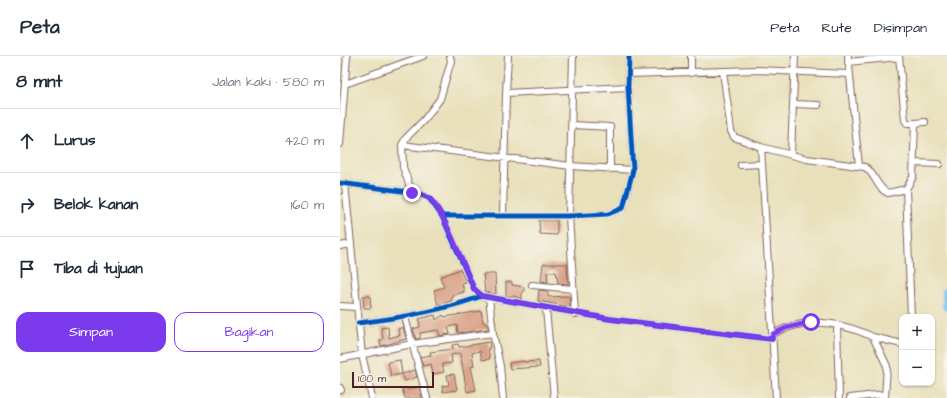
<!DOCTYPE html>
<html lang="id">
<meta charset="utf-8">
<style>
body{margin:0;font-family:"Architects Daughter",sans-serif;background:#f2f2f3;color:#1f2937}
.controls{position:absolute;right:12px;bottom:12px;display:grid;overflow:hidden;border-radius:8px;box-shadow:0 1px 3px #0004}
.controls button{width:36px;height:36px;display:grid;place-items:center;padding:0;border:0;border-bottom:1px solid #e0e1e3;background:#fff;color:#1f2937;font:20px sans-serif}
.scale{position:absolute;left:12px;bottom:10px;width:82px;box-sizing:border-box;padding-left:4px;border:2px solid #4a1f2b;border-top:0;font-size:11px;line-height:14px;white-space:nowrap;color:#4a1f2b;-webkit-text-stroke:3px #f7f3e8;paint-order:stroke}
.stop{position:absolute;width:12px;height:12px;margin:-9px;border:3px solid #7c3aed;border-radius:50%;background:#fff}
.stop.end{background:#7c3aed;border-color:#fff;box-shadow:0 1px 4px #0008}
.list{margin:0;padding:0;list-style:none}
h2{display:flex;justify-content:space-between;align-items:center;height:52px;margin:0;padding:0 16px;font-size:17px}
h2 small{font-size:13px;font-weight:400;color:#747a83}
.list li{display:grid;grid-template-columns:26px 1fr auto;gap:12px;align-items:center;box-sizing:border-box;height:64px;padding:0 16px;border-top:1px solid #e0e1e3}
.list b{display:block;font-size:15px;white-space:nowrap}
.list em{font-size:13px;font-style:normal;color:#747a83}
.actions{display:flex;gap:8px;padding:12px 16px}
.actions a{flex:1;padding:9px 0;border:1px solid #7c3aed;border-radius:12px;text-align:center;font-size:14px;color:#7c3aed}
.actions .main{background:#7c3aed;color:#fff}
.icon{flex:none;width:22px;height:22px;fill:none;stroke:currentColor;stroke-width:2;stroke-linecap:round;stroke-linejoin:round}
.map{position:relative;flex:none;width:607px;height:342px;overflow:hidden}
header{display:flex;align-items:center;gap:24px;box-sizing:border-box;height:56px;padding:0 20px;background:#fff;border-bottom:1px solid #e0e1e3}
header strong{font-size:19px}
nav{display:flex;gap:22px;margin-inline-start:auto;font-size:14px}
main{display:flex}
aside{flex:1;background:#fff}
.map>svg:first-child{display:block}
</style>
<header>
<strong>Peta</strong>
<nav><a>Peta</a><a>Rute</a><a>Disimpan</a></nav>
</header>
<main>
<aside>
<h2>8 mnt<small>Jalan kaki · 580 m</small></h2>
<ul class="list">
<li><svg class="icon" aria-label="ahead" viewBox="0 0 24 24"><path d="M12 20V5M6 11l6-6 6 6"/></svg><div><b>Lurus</b></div><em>420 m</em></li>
<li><svg class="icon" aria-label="right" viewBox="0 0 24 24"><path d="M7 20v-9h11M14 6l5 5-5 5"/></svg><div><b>Belok kanan</b></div><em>160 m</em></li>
<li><svg class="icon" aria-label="arrive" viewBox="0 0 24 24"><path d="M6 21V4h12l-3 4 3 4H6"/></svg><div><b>Tiba di tujuan</b></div></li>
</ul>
<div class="actions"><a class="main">Simpan</a><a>Bagikan</a></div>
</aside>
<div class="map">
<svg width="607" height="342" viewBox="0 0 607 342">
<rect width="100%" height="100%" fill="#f7f3e8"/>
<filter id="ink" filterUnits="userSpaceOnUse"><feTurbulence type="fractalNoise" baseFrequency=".025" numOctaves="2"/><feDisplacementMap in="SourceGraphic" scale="8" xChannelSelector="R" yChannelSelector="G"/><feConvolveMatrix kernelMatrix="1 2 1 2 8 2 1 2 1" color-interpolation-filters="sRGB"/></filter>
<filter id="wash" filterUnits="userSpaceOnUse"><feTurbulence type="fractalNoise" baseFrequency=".012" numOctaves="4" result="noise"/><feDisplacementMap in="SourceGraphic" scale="16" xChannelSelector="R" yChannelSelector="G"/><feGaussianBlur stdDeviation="0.9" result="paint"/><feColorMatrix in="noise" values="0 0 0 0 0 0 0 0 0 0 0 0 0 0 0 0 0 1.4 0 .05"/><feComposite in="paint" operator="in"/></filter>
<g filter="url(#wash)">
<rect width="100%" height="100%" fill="#e8e0ba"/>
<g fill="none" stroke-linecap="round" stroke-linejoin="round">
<path stroke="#71bfec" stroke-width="10" d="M607 236V250"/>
</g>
<g id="blocks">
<path fill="#d6987a" d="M199 164H217V179L200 178Z
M203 208H227L228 228 218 227 216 216H207L208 226 201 225Z
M120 213 126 226 122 227 124 236 112 239 111 245 98 249 94 234 104 231 100 221Z
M143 218H155L156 238 145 236Z
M166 226H172V229L184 231V236L182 235V243L174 240H166Z
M199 234 208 235V241L229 240 230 251 198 245Z
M23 240H30L31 252H24Z
M141 255 143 266 148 269V273L118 277 117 269 108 271 110 278 100 280 98 274 80 277V282L76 283 73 273 80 271 79 263 95 259 96 264 103 259 104 261Z
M48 271 49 282 60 279 58 273 63 271 66 283 41 290 40 284 43 283 41 272Z
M149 286 150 292H148L150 303 142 304 140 295 132 297 134 310 131 311 136 334 127 336 120 297 111 299 112 307 102 308 104 316 93 318 91 308 83 310 80 301 91 299 90 296 113 293 112 289 118 288 119 291Z
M60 304 62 318 51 320 48 306Z
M184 305V306L199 305 200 311 170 313 169 307Z
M75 314 77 321 65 325 62 318Z
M114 318 117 334 103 336 102 330 109 329 107 319Z
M79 331 82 342H65L62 333 66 332 67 334Z"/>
</g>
</g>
<g filter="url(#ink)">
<use href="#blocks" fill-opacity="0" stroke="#81635d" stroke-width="1"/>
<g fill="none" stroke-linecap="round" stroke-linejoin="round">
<g stroke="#81635d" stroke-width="8">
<path id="minor" d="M233 0 229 160 235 258
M351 0V17
M508 0 519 110
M559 0 565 64 567 67H575L573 121 566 133 571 261
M508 6 559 1
M383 15 391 75 394 81 421 91 467 103 525 111C535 117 536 132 548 137L566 133
M289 18 416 14 509 18
M5 28 83 0
M166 37 288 31
M455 48 478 49
M575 67 585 66
M232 69 270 71V113
M0 88 7 0
M62 89 231 110 293 114
M421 91 436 342
M451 98 455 0
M574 107 599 108
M401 109 421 108
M0 127 77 137 89 142 102 160 134 233 142 240C102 255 60 262 18 267
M5 128 22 299 32 342
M72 137 63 111 62 89 66 82 84 64 100 43 111 5 110 0
M163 159 166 37 168 0
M102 160H229L268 158 283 152 293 114 288 31 289 0
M0 190 11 188
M192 229 233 233
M142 240 270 263 432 283
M149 242 153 277
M0 250 16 251
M206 253 214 342
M65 261 87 342
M497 270 499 342
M433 278C465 260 501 266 533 281L547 310 545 342
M533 281 562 288
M0 303 72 288 153 277 160 310 163 342
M0 332 1 334
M510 342 545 338"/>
</g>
<use href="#minor" stroke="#fff" stroke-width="6"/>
<g stroke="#f7f3e8" stroke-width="8">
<path id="cycleway" d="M0 127 77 137 89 142 102 160 134 233 142 240C102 255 60 262 18 267
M102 160H229L268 158 283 152 293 114 288 31 289 0
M142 240 270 263 432 283"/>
</g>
<use href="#cycleway" stroke="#0057b8" stroke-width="5"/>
</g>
</g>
<g fill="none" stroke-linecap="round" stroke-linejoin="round" filter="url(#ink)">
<path stroke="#7c3aed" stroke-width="5" d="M72 137C78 138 85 139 90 143 104 155 125 213 134 233L142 240 270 263 432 283 433 278 446 272 471 266"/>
</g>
</svg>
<div class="controls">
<button>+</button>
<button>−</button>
</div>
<div class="scale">100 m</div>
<div class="stop" style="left:471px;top:266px"></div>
<div class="stop end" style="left:72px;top:137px"></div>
</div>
</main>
